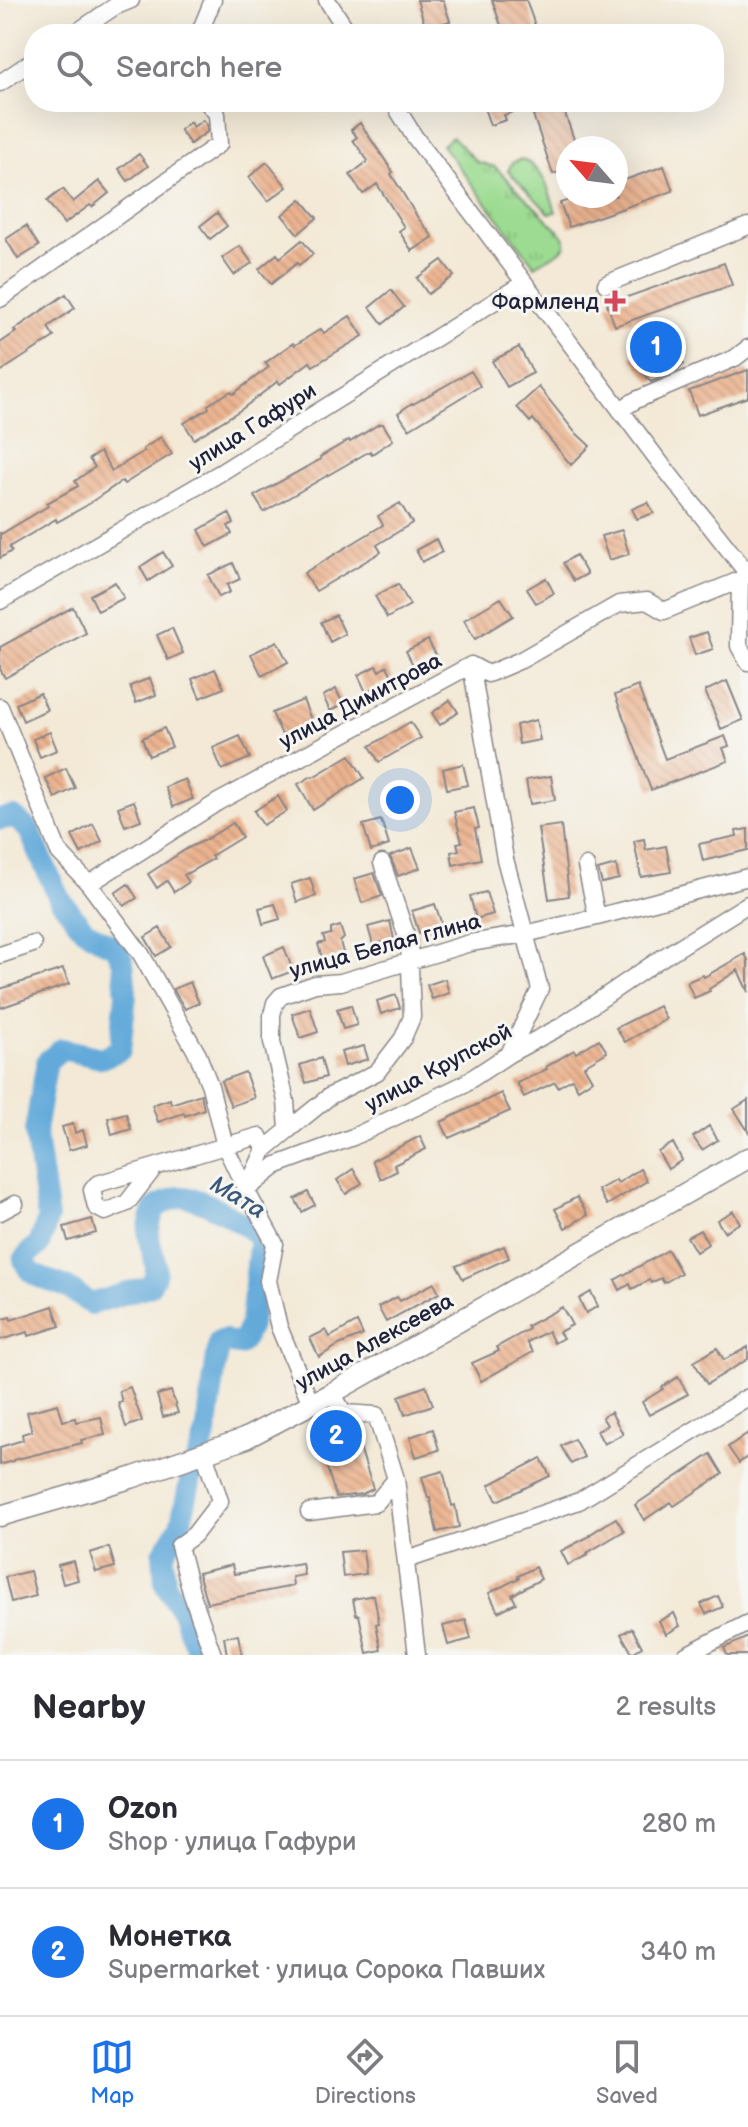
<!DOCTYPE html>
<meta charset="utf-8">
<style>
body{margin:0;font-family:"Balsamiq Sans",sans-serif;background:#f7f7f7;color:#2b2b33}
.compass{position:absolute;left:556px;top:136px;width:72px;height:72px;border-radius:50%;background:#fff;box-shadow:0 8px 32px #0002;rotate:298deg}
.you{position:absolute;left:400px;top:800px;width:28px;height:28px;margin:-20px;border:6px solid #fff;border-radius:50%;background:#1a73e8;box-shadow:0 0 0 12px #1a73e833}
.badge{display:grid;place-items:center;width:52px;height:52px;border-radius:50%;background:#1a73e8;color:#fff;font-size:26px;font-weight:700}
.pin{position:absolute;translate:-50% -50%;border:4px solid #fff;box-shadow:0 2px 8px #0006}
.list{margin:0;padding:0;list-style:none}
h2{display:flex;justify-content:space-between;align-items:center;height:104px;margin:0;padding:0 32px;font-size:34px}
h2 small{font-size:26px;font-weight:400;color:#7c7c81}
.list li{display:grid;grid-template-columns:52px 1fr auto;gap:24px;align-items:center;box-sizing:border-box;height:128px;padding:0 32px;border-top:2px solid #e1e1e2}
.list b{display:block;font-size:30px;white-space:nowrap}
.list p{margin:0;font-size:26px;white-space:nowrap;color:#7c7c81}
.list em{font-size:26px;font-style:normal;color:#7c7c81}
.icon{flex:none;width:44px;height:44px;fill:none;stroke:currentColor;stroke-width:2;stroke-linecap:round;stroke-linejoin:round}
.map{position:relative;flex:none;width:748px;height:1655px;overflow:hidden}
.search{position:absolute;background:#fff;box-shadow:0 8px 32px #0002;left:24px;right:24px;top:24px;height:88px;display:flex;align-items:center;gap:20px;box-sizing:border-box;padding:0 28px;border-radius:32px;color:#7c7c81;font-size:30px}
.sheet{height:360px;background:#fff}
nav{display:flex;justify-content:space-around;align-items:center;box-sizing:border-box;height:112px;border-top:2px solid #e1e1e2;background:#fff;font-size:22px;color:#7c7c81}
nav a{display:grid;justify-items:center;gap:4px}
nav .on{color:#1a73e8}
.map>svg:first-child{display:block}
</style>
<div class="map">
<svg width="748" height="1655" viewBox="0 0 748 1655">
<defs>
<pattern id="grass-tufts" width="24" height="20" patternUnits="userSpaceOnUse" patternTransform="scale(2)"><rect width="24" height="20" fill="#9cdb91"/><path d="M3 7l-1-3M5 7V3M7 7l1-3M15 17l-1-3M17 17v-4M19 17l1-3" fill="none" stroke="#86bc7e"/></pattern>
<pattern id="building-back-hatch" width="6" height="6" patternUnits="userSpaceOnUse" patternTransform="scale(2)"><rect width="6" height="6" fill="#ebb28e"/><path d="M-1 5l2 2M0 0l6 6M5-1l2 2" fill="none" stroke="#c9997b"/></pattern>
</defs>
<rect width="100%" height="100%" fill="#f6f6f2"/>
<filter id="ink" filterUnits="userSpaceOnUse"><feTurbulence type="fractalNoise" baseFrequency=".0125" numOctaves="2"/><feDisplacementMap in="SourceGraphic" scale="16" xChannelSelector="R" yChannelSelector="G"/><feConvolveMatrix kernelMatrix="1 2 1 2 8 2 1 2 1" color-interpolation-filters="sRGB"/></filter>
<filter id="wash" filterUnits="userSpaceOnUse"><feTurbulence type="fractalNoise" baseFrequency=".006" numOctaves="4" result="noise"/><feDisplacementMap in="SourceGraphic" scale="32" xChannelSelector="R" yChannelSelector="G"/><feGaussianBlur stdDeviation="1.8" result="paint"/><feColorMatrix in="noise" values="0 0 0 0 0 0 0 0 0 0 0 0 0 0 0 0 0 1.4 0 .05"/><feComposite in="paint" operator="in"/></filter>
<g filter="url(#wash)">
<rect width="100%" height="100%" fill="#f3e9d6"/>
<path fill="url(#grass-tufts)" stroke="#5f7e66" stroke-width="2" d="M452 137 477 162 495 167 562 234 565 239V246L559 252 535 266 442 145Z
M521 159C545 169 549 190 556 212L549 213 508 171 512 163Z"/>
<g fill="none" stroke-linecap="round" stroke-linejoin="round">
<path stroke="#64aada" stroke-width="22" d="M0 819 14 817 29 830 59 898 84 929 105 942 115 945 123 962 126 994 120 1050 101 1058 62 1049 47 1061 35 1131 48 1218 39 1245 31 1251 24 1260C31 1281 51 1279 68 1288 76 1293 83 1299 91 1304L149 1286C163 1269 152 1257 149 1238 147 1227 152 1216 156 1207 163 1204 173 1198 180 1197 201 1195 244 1224 260 1237L251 1323 245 1337 239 1345 224 1340 219 1342 206 1434 191 1478 180 1526 163 1554 165 1583 183 1614 199 1655"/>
</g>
<g id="blocks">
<path fill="url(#building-back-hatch)" d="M417 0H443L450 21 426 29Z
M492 0H526L538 34H504Z
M482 102H561L577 148H568V169L553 174 530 106 504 115 506 120 490 125Z
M203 120 207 125V132L190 144 180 130 190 122 193 127Z
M360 123 393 172 391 174 418 218 433 237 412 251 399 231 404 227 377 184 363 194 350 175 368 161 353 140 357 137 351 130Z
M139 154 148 166 128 181 119 169Z
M267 162 287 187 268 201 249 177Z
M664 166 673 191 569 227 560 203 572 199 571 196H616V183Z
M99 181 109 193 92 207 90 205 64 224 47 201 63 189 73 202Z
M301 199 317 218 298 234 282 215Z
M217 213 227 226 210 239 200 226Z
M26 226 39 246 18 259 6 239Z
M302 240 313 254 299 265 297 263 271 284 259 269 277 254 280 258Z
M240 246 252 263 234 275 222 258Z
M442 260 454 276 428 294 417 278Z
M724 263 732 285 615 326 607 304Z
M391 290 404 307 383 324 370 307Z
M66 294 75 308 48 327 54 337 0 372V343L16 332 14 330Z
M350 316 363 336 313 366 310 362 280 384 278 381 242 409 194 439 184 423 209 408 208 405 231 391 233 394 269 367 265 363 293 343 295 345 321 329 324 333Z
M660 334 684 364 674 372 651 382 631 357Z
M519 347 533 373 507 387 492 361Z
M748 370V397L698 415 689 391Z
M471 371 480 386 409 429 398 413 412 403 413 404Z
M539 387 574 431 590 446 571 465 533 419 530 422 517 407Z
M379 424H383L393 440 372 454 370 451 264 512 254 496 321 459 320 457 349 440 350 442Z
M161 437 172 454 124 484 122 481 84 507 57 522 56 519 9 547 12 551 0 558V532L1 534 48 506 47 503 78 486 75 481 95 467 89 459 100 452 112 471 144 451 143 449Z
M648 502 654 513 637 519 632 509Z
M400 503 412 523 377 545 381 552 316 591 304 573 383 525 378 516Z
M229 513 234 523 228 526 232 534 208 547 199 530Z
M622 530 629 554 609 560 601 536Z
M436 539 442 552 422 562 416 550Z
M163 552 172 566 148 581 140 567Z
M576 555 587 574 574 581 563 563Z
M233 563 240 579 227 585 230 592 219 597 208 575Z
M546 578 554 593 536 603 527 589Z
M115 582 124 598 98 611 90 595Z
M398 584 410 605 387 618 375 596Z
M501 598 513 616 475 639 464 620Z
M73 607 86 633 5 678 0 669V647Z
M336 615 345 634 330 642 321 622Z
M172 628 183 653 168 660 157 635Z
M707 632 713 649 695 655 689 638Z
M428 640 437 657 415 669 406 651Z
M277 641 288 662 262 676 251 654Z
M376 666 379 671 387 666 393 678 366 692 358 675Z
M215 669 224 688 200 698 192 679Z
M150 678 156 695 136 703 130 686Z
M727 681 743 720 721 729 705 691Z
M638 686 665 759 725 736 729 746 723 748 728 761 651 790 615 695Z
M336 689 343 704 330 711 323 696Z
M40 693 47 710 23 721 16 704Z
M303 700 312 722 282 735 272 713Z
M450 700 458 712 440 725 432 713Z
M536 720 540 740 519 744 516 725Z
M410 722 421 738 379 762 370 746Z
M164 728 172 747 149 756 142 738Z
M50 732 57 750 40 757 33 739Z
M240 736 250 758 222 770 213 748Z
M350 755 364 778 313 810 298 784 312 776 313 777Z
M463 764 468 785 447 789 443 769Z
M66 768 75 788 55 798 45 778Z
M551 776 555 800 530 804 526 780Z
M185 779 193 799 173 807 165 787Z
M278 796 287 811 263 825 254 811Z
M134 801 141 820 125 826 118 807Z
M474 808 479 828 475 829 481 859 453 865 451 852 459 850 457 843 462 842 454 812Z
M381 820 389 845 371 851 363 825Z
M233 823 242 837 211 856 213 859 184 875 189 882 174 892 167 881 157 888 148 874 188 848 203 841Z
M93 824 102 841 81 853 72 836Z
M561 825 569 896 549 899 538 828Z
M748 829V850L703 861 699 844 737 836 736 831Z
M644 839 646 850 666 846 671 872 641 877 634 841Z
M412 848 420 868 398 876 390 856Z
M616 865 619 879 602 883 598 870Z
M374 873 382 896 362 903 354 879Z
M310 878 316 896 297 902 291 884Z
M128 884 137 898 124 906 115 893Z
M486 892 493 914 476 919 470 896Z
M275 904 280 919 263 924 259 908Z
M435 904 442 925 419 933 412 911Z
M390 921 394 939 373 945 368 927Z
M340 926 344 938 340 942 344 956 323 962 318 944 325 942 323 936 331 934V929Z
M160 928 171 947 156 956 145 937Z
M284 947 293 971 272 979 263 956Z
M745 954 748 960V992L738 970 709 989 710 991 694 998 687 982 703 975 704 977Z
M63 969 69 984 0 1008V989Z
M445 979 449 993 432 999 427 985Z
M190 982 199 1003 185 1009 173 989Z
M396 995 400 1008 381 1014 377 1001Z
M351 1005 357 1025 343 1029 337 1009Z
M659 1006 666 1019 625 1042 616 1028Z
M310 1008 318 1032 300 1038 292 1014Z
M599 1039 607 1052 584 1066 592 1080 578 1089 572 1079 558 1087 555 1082 524 1097 517 1083 547 1069 546 1067 574 1050 576 1053Z
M364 1046 368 1059 345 1066 341 1052Z
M321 1058 326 1077 306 1083 300 1065Z
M245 1072 254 1098 231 1106 221 1081Z
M501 1093 510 1111 449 1138 441 1122Z
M201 1094 204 1109 185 1116 184 1113 158 1122 152 1105 170 1099 171 1104Z
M748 1100V1131L734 1109Z
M126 1113 131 1129 112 1135 108 1118Z
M73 1124 75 1133 83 1130 87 1145 69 1150 62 1127Z
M709 1126 718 1140 702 1150 693 1137Z
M420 1136 426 1149 394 1165 397 1171 381 1179 372 1161Z
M673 1143 682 1160 668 1169 658 1152Z
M353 1169 362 1183 346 1194 337 1180Z
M640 1169 647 1181 607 1205 598 1190 616 1180 618 1183Z
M308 1192 315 1205 302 1212 295 1199Z
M577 1197 588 1215 565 1228 555 1209Z
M733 1211 740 1223 724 1232 717 1220Z
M92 1219 96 1233 68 1241 64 1227Z
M700 1230 708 1244 696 1252 687 1237Z
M504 1246 509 1258 463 1279 456 1266Z
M668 1250 681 1273 664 1283 661 1278 651 1283 649 1280 632 1289 630 1284 620 1290 615 1280Z
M434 1283 439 1293 386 1322 378 1307 397 1297 400 1301Z
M591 1292 598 1306 586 1313 579 1299Z
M53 1306 60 1326 29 1336 28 1332 0 1340V1320L10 1317 11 1320Z
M562 1307 572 1325 559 1332 563 1338 554 1343 548 1331 527 1342 533 1352 481 1381 472 1363 499 1351 497 1347 529 1329 527 1326Z
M357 1322 363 1335 339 1345 319 1357 310 1338 326 1330 330 1337Z
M748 1347V1359L707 1384 694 1362 717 1348 724 1360Z
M678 1377 688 1394 649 1415 642 1402 663 1389 662 1387Z
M426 1386 433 1405 405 1415 399 1396Z
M130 1387 142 1421 126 1427 118 1403 122 1402 119 1391Z
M171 1391 178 1413 163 1417 157 1395Z
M58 1404 63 1421 75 1418 76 1422 101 1417 105 1435 81 1440 82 1443 13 1460V1461L0 1465V1447L23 1440 22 1434 32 1431 27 1412Z
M611 1412 623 1434 604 1444 597 1431 607 1425 602 1417Z
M354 1428 373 1489 362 1494 336 1497 318 1439Z
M433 1429 439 1450 416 1457 410 1437Z
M748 1433V1456L739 1463 728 1447Z
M574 1439 584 1457 571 1464 561 1446Z
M711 1454 723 1474 674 1506 671 1502 644 1520 635 1505Z
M541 1458 550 1476 497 1501 489 1485Z
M443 1471 452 1506 455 1505 459 1527 437 1532 430 1498H428L422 1477Z
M616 1518 624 1531 587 1553 588 1555 568 1565 561 1551 590 1536 589 1535Z
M109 1547 115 1567 96 1572 90 1553Z
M363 1550 366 1574 343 1577 340 1552Z
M73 1561 78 1580 63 1584 58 1565Z
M302 1563 304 1575 292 1577 293 1586 207 1603 198 1573 232 1565 234 1574Z
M535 1567 541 1579 512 1595 516 1603 498 1612 489 1593 519 1578 518 1576Z
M30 1571 36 1596 11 1602 5 1577Z
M374 1595 379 1623 376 1624 381 1650 367 1653 359 1615H356L353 1599Z
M718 1596 723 1607 706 1614 701 1604Z
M674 1613 680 1626 666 1634 659 1621Z
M466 1620 471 1639 448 1645 443 1626Z
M632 1628 642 1647 632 1653 621 1634Z
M238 1635 242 1655H227L224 1637Z
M748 1637V1655H727L724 1648Z"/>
</g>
</g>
<g filter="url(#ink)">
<use href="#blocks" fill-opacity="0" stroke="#8a8688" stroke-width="2"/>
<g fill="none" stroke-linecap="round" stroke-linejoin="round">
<g stroke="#8a8688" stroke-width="19">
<path id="minor" d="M327 0 349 34
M74 34 114 7 131 0
M199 34 213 0
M0 83 34 60
M393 102 414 136 658 460 748 574
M606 284 748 226
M0 299 219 144 217 114 207 102
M620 410 636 400 735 358 748 348
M740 580 739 646 748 662
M0 601 220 473 524 283
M471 665 505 859 540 989 509 1054
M0 707 59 852 89 884 141 954 198 1055 210 1086 225 1146 259 1136 265 1149 246 1190 275 1244 268 1281 279 1327 311 1404
M89 884 218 802 471 665 488 674 521 660 619 604 647 601 664 611 740 580 748 573
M597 917 748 877
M0 955 33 944
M288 1130 330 1096 377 1072 403 1038 412 1017 409 943 382 863
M265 1149 288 1130 286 1101 272 1042V1015L275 1003 281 996 315 984 341 982 470 943 525 934 597 917 586 866
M154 1168 127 1203 105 1212 96 1207 92 1190 97 1184 225 1146 246 1190 277 1165 353 1137 462 1085 509 1054 560 1027 657 961 748 904
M0 1212 15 1204
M332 1393 344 1413 376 1415 396 1479 417 1655
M204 1453 220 1501 194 1535 179 1546 191 1592 213 1655
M309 1512 376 1503 396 1479
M407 1560 579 1501 748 1397
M686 1655 748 1623"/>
</g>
<g stroke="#8a8688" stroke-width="23">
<path id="major" d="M0 1516 131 1478 244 1439 332 1393 748 1158"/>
</g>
<use href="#minor" stroke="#fff" stroke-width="16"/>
<use href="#major" stroke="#fff" stroke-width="20"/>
</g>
</g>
<path fill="#d1495b" stroke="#f6f6f2" stroke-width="3" d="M611 289h8v8h8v8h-8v8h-8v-8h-8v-8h8z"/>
<g text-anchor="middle" stroke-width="6" stroke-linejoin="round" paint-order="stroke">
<g font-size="22" fill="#22223b" stroke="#f6f6f2" text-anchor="end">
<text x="599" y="309">Фармленд</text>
</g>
<g font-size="22" fill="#22223b" stroke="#f6f6f2">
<text transform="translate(252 426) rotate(-32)" y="8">улица Гафури</text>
<text transform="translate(360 700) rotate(-28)" y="8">улица Димитрова</text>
<text transform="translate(385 945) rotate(-15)" y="8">улица Белая глина</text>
<text transform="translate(438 1067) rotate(-28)" y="8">улица Крупской</text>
<text transform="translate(374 1341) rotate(-29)" y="8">улица Алексеева</text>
</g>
<g font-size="24" font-style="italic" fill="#3c587b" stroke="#f6f6f2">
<text transform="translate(238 1197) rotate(31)" y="8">Мата</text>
</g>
</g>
</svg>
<svg class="compass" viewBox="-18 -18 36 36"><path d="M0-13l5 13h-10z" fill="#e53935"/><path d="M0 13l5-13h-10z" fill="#7c7c81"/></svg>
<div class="you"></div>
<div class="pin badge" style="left:656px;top:347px">1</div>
<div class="pin badge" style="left:336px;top:1436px">2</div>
<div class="search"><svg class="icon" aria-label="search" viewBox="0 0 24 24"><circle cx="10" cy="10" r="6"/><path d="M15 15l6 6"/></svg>Search here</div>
</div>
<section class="sheet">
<h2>Nearby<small>2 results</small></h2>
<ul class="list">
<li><span class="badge">1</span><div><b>Ozon</b><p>Shop · улица Гафури</p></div><em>280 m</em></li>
<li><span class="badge">2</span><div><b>Монетка</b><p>Supermarket · улица Сорока Павших</p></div><em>340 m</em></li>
</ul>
</section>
<nav>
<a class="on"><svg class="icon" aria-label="map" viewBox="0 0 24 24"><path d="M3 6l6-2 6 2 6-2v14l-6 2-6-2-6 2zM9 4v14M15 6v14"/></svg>Map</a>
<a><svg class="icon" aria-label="directions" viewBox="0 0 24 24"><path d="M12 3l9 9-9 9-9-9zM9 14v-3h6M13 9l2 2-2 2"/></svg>Directions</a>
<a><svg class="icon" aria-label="saved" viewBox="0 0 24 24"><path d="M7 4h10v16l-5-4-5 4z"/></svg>Saved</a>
</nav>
